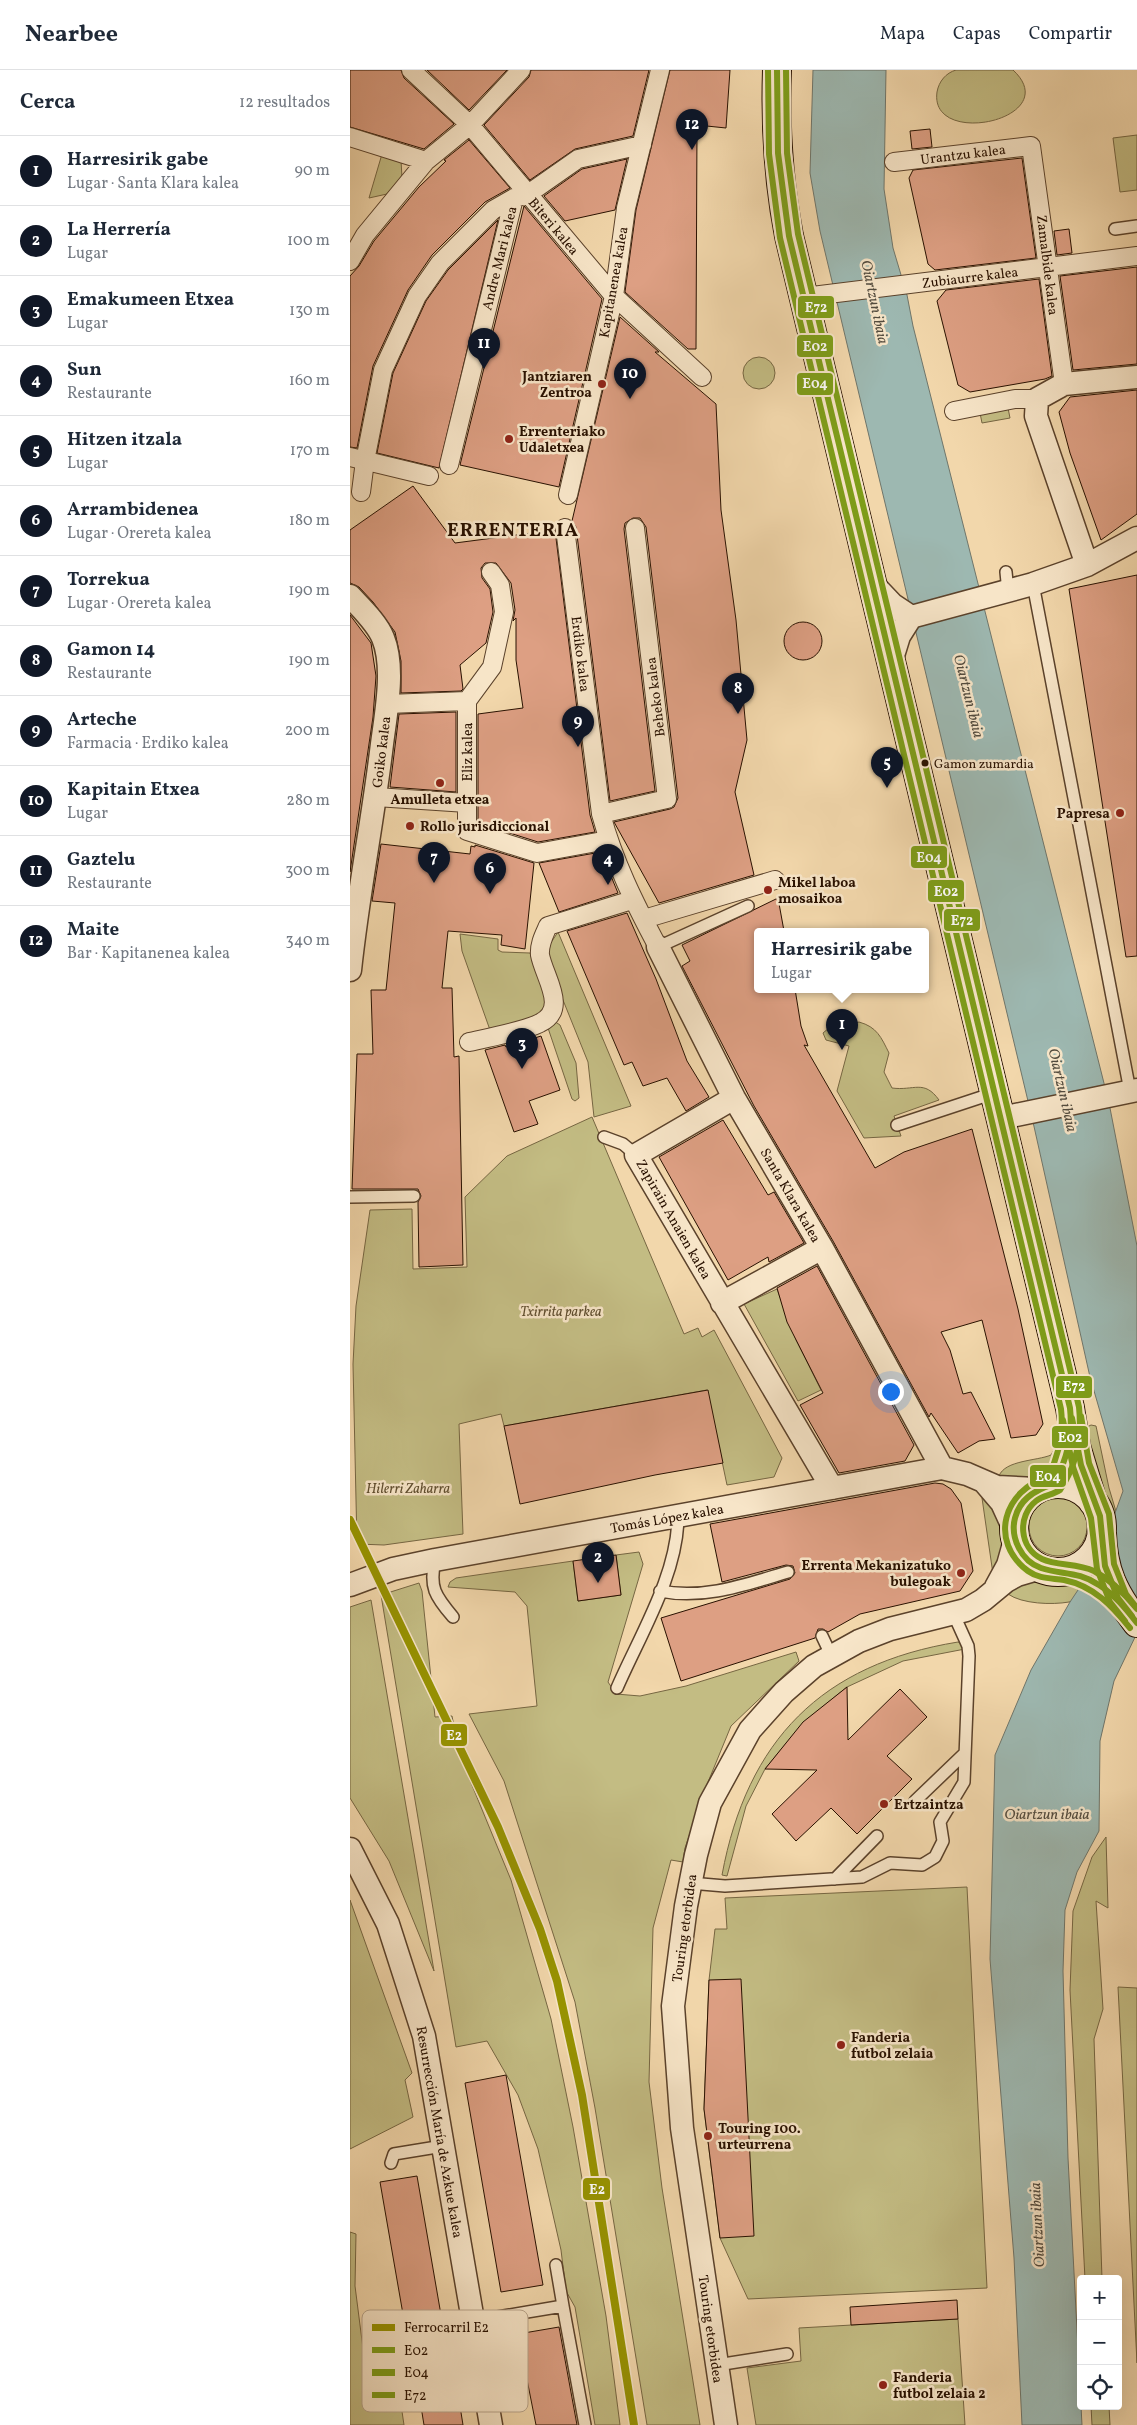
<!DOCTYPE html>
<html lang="es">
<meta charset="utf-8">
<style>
body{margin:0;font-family:Vollkorn,serif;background:#f2f2f3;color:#1f2937}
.controls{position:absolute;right:15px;bottom:15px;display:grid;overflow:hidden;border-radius:5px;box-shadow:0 5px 20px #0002}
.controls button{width:45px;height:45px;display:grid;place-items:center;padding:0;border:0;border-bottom:1px solid #e0e1e3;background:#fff;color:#1f2937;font:25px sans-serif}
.you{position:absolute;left:540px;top:1321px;width:18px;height:18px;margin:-12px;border:4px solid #fff;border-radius:50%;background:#1a73e8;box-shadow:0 0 0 8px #1a73e833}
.badge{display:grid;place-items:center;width:32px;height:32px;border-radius:50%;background:#111827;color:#fff;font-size:16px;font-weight:700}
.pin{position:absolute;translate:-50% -41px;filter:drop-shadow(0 1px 2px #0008)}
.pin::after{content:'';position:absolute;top:26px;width:18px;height:15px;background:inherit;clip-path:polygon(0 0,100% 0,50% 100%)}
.popup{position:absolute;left:404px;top:858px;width:175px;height:65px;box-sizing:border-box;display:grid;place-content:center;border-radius:5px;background:#fff;filter:drop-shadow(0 1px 4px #0005);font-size:16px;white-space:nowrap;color:#747a83}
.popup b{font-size:19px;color:#1f2937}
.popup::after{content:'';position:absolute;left:50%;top:100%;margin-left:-10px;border:10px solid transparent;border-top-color:#fff}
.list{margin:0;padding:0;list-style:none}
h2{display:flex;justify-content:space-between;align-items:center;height:65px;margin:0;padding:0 20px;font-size:21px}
h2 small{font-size:16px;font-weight:400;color:#747a83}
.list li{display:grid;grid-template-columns:32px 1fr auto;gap:15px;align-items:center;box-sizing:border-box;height:70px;padding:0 20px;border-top:1px solid #e0e1e3}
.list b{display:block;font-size:19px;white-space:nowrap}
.list p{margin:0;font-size:16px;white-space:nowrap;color:#747a83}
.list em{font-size:16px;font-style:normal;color:#747a83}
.icon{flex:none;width:28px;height:28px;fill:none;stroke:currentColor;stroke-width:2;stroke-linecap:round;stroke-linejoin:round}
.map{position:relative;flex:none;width:787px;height:2355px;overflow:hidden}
header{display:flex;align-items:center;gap:30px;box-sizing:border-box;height:70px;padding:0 25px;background:#fff;border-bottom:1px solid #e0e1e3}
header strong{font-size:24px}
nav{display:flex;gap:28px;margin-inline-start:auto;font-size:18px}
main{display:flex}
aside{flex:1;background:#fff}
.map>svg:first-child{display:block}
</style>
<header>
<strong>Nearbee</strong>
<nav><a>Mapa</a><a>Capas</a><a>Compartir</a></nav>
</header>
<main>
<aside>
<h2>Cerca<small>12 resultados</small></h2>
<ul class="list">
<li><span class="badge">1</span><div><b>Harresirik gabe</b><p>Lugar · Santa Klara kalea</p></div><em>90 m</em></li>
<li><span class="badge">2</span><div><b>La Herrería</b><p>Lugar</p></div><em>100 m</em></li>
<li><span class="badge">3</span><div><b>Emakumeen Etxea</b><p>Lugar</p></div><em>130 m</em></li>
<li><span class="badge">4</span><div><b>Sun</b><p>Restaurante</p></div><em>160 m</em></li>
<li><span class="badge">5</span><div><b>Hitzen itzala</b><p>Lugar</p></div><em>170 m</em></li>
<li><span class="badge">6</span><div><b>Arrambidenea</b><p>Lugar · Orereta kalea</p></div><em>180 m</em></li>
<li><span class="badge">7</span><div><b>Torrekua</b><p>Lugar · Orereta kalea</p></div><em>190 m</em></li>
<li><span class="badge">8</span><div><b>Gamon 14</b><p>Restaurante</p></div><em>190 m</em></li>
<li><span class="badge">9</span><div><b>Arteche</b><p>Farmacia · Erdiko kalea</p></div><em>200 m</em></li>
<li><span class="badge">10</span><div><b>Kapitain Etxea</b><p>Lugar</p></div><em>280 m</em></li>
<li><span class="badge">11</span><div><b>Gaztelu</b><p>Restaurante</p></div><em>300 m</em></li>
<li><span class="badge">12</span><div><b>Maite</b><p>Bar · Kapitanenea kalea</p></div><em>340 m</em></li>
</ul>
</aside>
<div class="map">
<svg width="787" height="2355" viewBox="0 0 787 2355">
<rect width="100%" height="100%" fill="#f2d7ab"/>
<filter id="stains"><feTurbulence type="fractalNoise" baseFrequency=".004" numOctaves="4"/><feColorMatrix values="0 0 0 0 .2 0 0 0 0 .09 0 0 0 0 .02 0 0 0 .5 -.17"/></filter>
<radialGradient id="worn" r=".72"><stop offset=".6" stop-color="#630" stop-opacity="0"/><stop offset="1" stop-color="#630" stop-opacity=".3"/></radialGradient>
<path fill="#c3bc83" stroke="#766642" d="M606 0H663C716 49 579 79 587 22 589 11 596 3 606 0Z
M787 65V120L770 122 763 68Z
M32 84 51 90 52 108 37 124 19 128Z
M393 303a16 16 0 1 1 32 0a16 16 0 1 1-32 0Z
M658 338 660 348 632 353 630 343Z
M208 862 281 1036 244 1047 238 992 194 883Z
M110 864 148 869V880L152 882 180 883 198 929 189 948 140 960 112 881Z
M204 951 210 955 226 993 229 1028 225 1031 222 1029 197 955Z
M509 952C527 957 531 967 539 983L534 1002 542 1018C564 1021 574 1009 589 1030L544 1046 551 1066 514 1068 487 1021 499 976 476 970 473 963 479 958H488Z
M242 1047 334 1264 348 1258 352 1267 364 1260 432 1388 424 1407 377 1415 357 1320 154 1356 151 1344 109 1354 113 1464 34 1475 7 1474 3 1294 6 1236 20 1140 62 1139 63 1199 117 1197 115 1127 157 1086Z
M427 1219 446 1270 471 1320 448 1331 394 1234Z
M741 1355 746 1356 759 1418 773 1465 764 1450 759 1432 744 1414 736 1391 737 1357Z
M711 1367C710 1383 700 1407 681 1409 671 1410 659 1407 649 1406 655 1390 687 1391 701 1385Z
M632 1428C661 1457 656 1468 643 1504Z
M679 1457a29 29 0 1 1 58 0a29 29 0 1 1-58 0Z
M289 1482 293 1494 258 1612 266 1624 290 1626 336 1616 446 1582 449 1591 381 1656 356 1717 335 1778 333 1792 321 1790 303 1858 299 2012 312 2118 350 2355H297L245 2038 225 1932 154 1711 119 1644 187 1636 177 1536 165 1522 98 1517 100 1512 106 1508 223 1491 228 1531 271 1525 266 1485Z
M682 1511 712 1512 738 1518C732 1523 725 1531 719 1532 702 1535 672 1534 658 1524L669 1514Z
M69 1513 72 1521 85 1647 102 1646 110 1686 161 1810 201 1949 223 2057 256 2246 270 2355H245L225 2237 216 2221 211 2180 188 2079 168 2025 137 1971 106 1977 31 1525Z
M21 1530 84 1901 39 1791 0 1728V1537Z
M608 1572 613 1574 615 1579 553 1591 497 1617 453 1653 415 1699 396 1736 377 1806 372 1805C397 1670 472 1594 608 1572Z
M756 1767 758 1838 746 1831 753 1939 744 1969 752 2209H735L720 1920 723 1841 742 1787Z
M617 1817 637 2218 398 2229 370 2168 354 2039 359 1910 365 1859H377L375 1828Z
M0 1830 62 2003 55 2010 63 2047 0 2079Z
M768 1917 787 1918V2293Z
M0 2162 6 2164 5 2216 16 2302 33 2325 50 2328 54 2355H0Z
M608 2249 615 2355H406L397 2298 451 2291 449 2258Z
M741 2336H759L760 2355H742Z"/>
<path fill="#9db8b1" stroke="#6f756a" d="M463 0H536L534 119 543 178 557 225 563 256 759 1033 787 1176V1563L764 1611 750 1671 749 1761 727 1802 715 1840 713 1901 718 2088 732 2355H672L664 2188 640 1889 645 1685 681 1600 720 1532 748 1490 773 1421 740 1307 683 1052 470 161 460 103Z"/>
<path fill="#dd9f83" stroke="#291100" d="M0 0H51L54 8 104 54 74 79 0 57Z
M77 0H157L119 40Z
M181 0H299L283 66 225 79 180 110 134 55 179 7Z
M320 0H380L376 58 347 55 346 279H338L275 222 286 140Z
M580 59 582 77 562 79 560 61Z
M119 70 160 118 135 132 82 185 58 220 23 296 7 378 0 377V206L9 196 24 171 69 117 96 91 94 90Z
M672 88 686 188 585 200 578 194 559 108 563 100Z
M277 89 265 140 215 151 194 126 232 99Z
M174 136 252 229 209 417 110 395Z
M148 150 89 398 27 383 43 303 76 231 98 200Z
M719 159 722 183 707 185 704 161Z
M787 197V294L723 300 710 206Z
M689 209 702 306 695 309 620 322 608 315 587 231 596 220Z
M270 247 309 282H305L366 334 371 440 386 550 397 670 385 722 404 805 309 833 264 752 320 739 324 737 328 728 296 457 290 448H283L275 453 274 459 305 721 260 731 226 457 222 451Z
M787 320V444L751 470 720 383 709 342 720 327Z
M63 416 105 473 205 460 240 745 245 762 188 772 128 753V644L173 638 166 590V548L163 551 165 540 161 513 146 493H135L131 498 132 508 140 519 143 542 136 573 110 595 113 619 111 621 51 623V591L45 562 23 532 9 517 0 513V460Z
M787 505V886L776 887 719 519Z
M0 545 21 573 26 606 23 647 0 802Z
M434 571a19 19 0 1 1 38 0a19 19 0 1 1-38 0Z
M106 642V722L40 717 49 644Z
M31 774 120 784 121 776 125 777V775L184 793 175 879 151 875 152 865 98 861 92 918H102L104 987 109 986 113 1195 69 1197 68 1132 71 1126 68 1119H2L7 984H23L21 920H36L45 833 22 831Z
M251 782 268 823 209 842 189 793Z
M428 828 434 861H408V919H445L451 956 458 976 454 975 525 1098 554 1082 622 1059 668 1239 693 1354 686 1365 661 1368 632 1250 591 1262 600 1280 613 1324 621 1322 645 1369 629 1371 608 1383 581 1343 579 1347 483 1171 404 1036 332 896 340 891 332 875Z
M277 843 306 909 337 991 359 1027 336 1041 317 1008 293 1016 282 992 274 995 217 861Z
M191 966 210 1020 179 1031 188 1054 164 1062 135 980 155 975 156 977Z
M373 1050 418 1125 424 1122 454 1173 419 1192 418 1187 378 1210 309 1087Z
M467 1196 564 1375 555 1391 489 1403 450 1335 473 1323 437 1252 427 1218Z
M358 1320 373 1393 305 1405 170 1434 154 1356Z
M585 1413 593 1414 601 1419 611 1433 623 1501 610 1521 510 1544 478 1562 473 1559H468L465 1568 331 1611 311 1548 440 1509 445 1503 443 1496 436 1495 372 1512 360 1454Z
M266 1485 271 1525 228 1531 223 1491Z
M497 1617 498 1670 550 1619 577 1647 537 1686 562 1709 507 1764 481 1738 446 1771 422 1744 467 1700 415 1699 453 1652Z
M391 1909 404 2166 370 2168 354 2039 359 1910Z
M156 2005 193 2215 151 2222 115 2013Z
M67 2106 100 2297 66 2304 64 2296H62L30 2112Z
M607 2230 608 2249 501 2255 500 2237Z
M209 2257 227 2355H186L168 2264Z
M106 2311 113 2355H74L68 2318Z"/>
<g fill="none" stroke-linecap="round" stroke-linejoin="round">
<g stroke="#5b422b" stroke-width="14">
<path id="service" d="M765 159 787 156
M656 502 658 522
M683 514 780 1021
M308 877 398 836
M547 1055 644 1023
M254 1067 273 1074 286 1085
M0 1127 64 1126
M85 1490C79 1517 85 1526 103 1547
M310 1521C354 1530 397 1514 438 1502
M472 1566 481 1585
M267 1618C290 1565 328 1504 328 1446
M565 1731 615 1683
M485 1809 527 1766
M340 1813 375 1816 512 1807 540 1793 572 1795 585 1787 593 1771 590 1752 614 1712 619 1586 618 1576 604 1545
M41 2093 44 2084 93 2076
M206 2195 213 2236
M124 2251 213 2236 235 2355
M367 2295 437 2284
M61 2312 132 2299"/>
</g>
<g stroke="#5b422b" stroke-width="20">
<path id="pedestrian" d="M61 0 120 55 264 226 352 307
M0 67 76 91
M544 92 681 76 714 314
M0 191 15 165 76 91 120 55 171 0
M454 227 787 186
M604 341 665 329H687
M0 387 79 406
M99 395 164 128
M11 422 15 391 33 300 67 226 90 193 143 140 164 128 178 124 228 89 292 75
M218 425 264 226 276 138 310 0
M215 458 251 744C264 792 285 834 308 877
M141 502 150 515 154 542 142 597 117 631V761L187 783 258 770
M37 634 117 631
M26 727 117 733
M251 744 317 729 285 458
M294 849 425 810
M119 972C137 968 175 961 190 953 219 939 194 907 190 885 189 874 194 865 198 856L282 830"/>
</g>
<g stroke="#5b422b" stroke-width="25">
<path id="minor" d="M737 495 686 346 687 329 714 314 787 307
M523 514 543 535 561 547
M0 526C11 538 27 553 33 568 45 597 36 643 32 674 23 750 8 824 0 900
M541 592 549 566 561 547 683 514 737 495 787 468
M308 877 384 1028 472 1178 592 1398
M384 1028 286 1085 482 1418
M651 1048 787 1020
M372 1233 472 1178
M635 1413 652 1433 663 1457
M0 1515 43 1499 85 1490 592 1398 617 1404 647 1417 686 1419
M646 1517 658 1495 665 1470
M0 1779 38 1854 74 1966 141 2355
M376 2355 332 2058 323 1936 336 1836 346 1785 360 1733 400 1660 434 1622 464 1596 509 1571 540 1559 616 1540 633 1530 656 1511 667 1505 691 1498"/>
</g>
<g stroke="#291100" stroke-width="30">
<path id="secondary" d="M427 0C425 58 428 109 439 166L720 1338 726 1376 743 1432
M664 1458a44 44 0 1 1 88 0a44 44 0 1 1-88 0Z
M752 1463C753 1501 764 1523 787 1553"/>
</g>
<use href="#service" stroke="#f7e5c8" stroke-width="11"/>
<use href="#pedestrian" stroke="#f7e5c8" stroke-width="18"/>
<use href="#minor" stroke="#f7e5c8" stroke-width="22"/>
<use href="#secondary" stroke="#f7e5c8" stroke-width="28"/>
<g stroke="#f7e5c8" stroke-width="10">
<path id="bus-1" d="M427 0 428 83 439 166 720 1338C723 1366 717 1389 704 1414 687 1419 670 1428 665 1448 660 1467 671 1491 691 1498 712 1505 728 1501 749 1515 765 1525 776 1539 787 1553
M722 1348 731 1395 750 1446 755 1496 768 1528 782 1546"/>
</g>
<g stroke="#f7e5c8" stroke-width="10">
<path id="bus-2" d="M418 0 419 84 430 168 711 1339C714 1364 709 1385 698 1407 654 1420 638 1471 678 1501 689 1509 701 1508 714 1510 744 1516 762 1536 780 1558
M713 1350 723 1397 741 1448 747 1499 760 1532 775 1551"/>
</g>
<g stroke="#f7e5c8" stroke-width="10">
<path id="bus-3" d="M436 0 437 83 448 164 729 1337C732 1366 727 1395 710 1420 703 1425 693 1425 686 1431 667 1446 669 1478 692 1489 707 1496 727 1493 744 1501 761 1510 775 1524 787 1539
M731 1346 739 1393 759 1444 764 1494 776 1524 787 1538"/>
</g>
<use href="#bus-1" stroke="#7e9d19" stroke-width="6"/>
<use href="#bus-2" stroke="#7e9d19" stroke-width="6"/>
<use href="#bus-3" stroke="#7e9d19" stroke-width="6"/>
<g stroke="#f7e5c8" stroke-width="11">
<path id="rail-1" d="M0 1450 148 1757 190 1859 207 1911 232 2025 284 2355"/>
</g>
<use href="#rail-1" stroke="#979300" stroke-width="8"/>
</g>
<g fill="#8f2418" stroke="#f7e5c8" stroke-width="2">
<circle cx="252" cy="314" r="5"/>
<circle cx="159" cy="369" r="5"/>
<circle cx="90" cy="713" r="5"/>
<circle cx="770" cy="743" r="5"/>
<circle cx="60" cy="756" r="5"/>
<circle cx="418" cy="820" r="5"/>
<circle cx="611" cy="1503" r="5"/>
<circle cx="534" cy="1734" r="5"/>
<circle cx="491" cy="1975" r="5"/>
<circle cx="358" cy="2066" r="5"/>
<circle cx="533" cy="2315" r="5"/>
</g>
<circle fill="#291100" stroke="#f7e5c8" stroke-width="2" cx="575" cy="693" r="4.5"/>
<g text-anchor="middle" stroke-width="5" stroke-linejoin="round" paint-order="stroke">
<g font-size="13" fill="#291100" stroke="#f7e5c8" text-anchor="start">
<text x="584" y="698">Gamon zumardia</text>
</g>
<g font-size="14" fill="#291100" stroke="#f7e5c8">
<text transform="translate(613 84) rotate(-7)" y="5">Urantzu kalea</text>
<text transform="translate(204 156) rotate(50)" y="5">Biteri kalea</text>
<text transform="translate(149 188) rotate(-76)" y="5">Andre Mari kalea</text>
<text transform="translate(698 195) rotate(83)" y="5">Zamalbide kalea</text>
<text transform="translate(620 207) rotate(-7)" y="5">Zubiaurre kalea</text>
<text transform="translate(263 212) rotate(-80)" y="5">Kapitanenea kalea</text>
<text transform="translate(231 584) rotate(83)" y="5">Erdiko kalea</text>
<text transform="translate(305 627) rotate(-97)" y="5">Beheko kalea</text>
<text transform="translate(31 682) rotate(-83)" y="5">Goiko kalea</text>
<text transform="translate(117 682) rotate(-90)" y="5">Eliz kalea</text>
<text transform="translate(441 1125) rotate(60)" y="5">Santa Klara kalea</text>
<text transform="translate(324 1149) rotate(60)" y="5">Zapirain Anaien kalea</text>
<text transform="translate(317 1448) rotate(-10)" y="5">Tomás López kalea</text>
<text transform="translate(334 1858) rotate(-82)" y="5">Touring etorbidea</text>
<text transform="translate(90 2062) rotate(80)" y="5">Resurrección María de Azkue kalea</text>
<text transform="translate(361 2259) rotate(82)" y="5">Touring etorbidea</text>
</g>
<g font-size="14" font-weight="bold" fill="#291100" stroke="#f7e5c8" text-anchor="start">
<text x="242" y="311" text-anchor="end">Jantziaren<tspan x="242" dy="16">Zentroa</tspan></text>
<text x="169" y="366">Errenteriako<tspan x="169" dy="16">Udaletxea</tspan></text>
<text x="90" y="734" text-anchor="middle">Amulleta etxea</text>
<text x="760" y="748" text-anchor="end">Papresa</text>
<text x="70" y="761">Rollo jurisdiccional</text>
<text x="428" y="817">Mikel laboa<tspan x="428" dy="16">mosaikoa</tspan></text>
<text x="601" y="1500" text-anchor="end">Errenta Mekanizatuko<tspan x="601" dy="16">bulegoak</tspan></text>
<text x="544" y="1739">Ertzaintza</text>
<text x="501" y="1972">Fanderia<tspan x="501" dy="16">futbol zelaia</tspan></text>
<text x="368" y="2063">Touring 100.<tspan x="368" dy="16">urteurrena</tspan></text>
<text x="543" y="2312">Fanderia<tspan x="543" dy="16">futbol zelaia 2</tspan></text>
</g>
<g font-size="14" font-style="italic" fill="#5f4d2e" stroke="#f7e5c8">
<text x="211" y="1246">Txirrita parkea</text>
<text x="58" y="1423">Hilerri Zaharra</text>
</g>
<g font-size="15" font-style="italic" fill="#524b3e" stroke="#f7e5c8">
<text transform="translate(525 232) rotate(78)" y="5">Oiartzun ibaia</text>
<text transform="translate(619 626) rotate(76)" y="5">Oiartzun ibaia</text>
<text transform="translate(713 1020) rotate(77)" y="5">Oiartzun ibaia</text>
<text x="697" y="1749">Oiartzun ibaia</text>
<text transform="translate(687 2155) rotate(-93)" y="5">Oiartzun ibaia</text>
</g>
<g font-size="19" font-weight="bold" letter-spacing="1" fill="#291100" stroke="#f7e5c8">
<text x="163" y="466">ERRENTERIA</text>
</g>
</g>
<rect x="12" y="2240" width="166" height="102" rx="8" fill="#f7e5c8" stroke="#b9a58c" stroke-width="1"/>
<rect x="22" y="2254" width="23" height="7" fill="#979300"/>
<rect x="22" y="2277" width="23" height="6" fill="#7e9d19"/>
<rect x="22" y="2299" width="23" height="7" fill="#7e9d19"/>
<rect x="22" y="2322" width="23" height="6" fill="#7e9d19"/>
<g font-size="14" fill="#291100">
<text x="54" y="2262">Ferrocarril E2</text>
<text x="54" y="2285">E02</text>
<text x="54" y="2307">E04</text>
<text x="54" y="2330">E72</text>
</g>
<g stroke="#f7e5c8" stroke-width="2">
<rect x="447" y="225" width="38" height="24" rx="5" fill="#7e9d19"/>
<rect x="446" y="264" width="38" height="24" rx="5" fill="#7e9d19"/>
<rect x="446" y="302" width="38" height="24" rx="5" fill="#7e9d19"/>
<rect x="560" y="775" width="38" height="24" rx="5" fill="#7e9d19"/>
<rect x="577" y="809" width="38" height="24" rx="5" fill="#7e9d19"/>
<rect x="593" y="838" width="38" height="24" rx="5" fill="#7e9d19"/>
<rect x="705" y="1305" width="38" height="24" rx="5" fill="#7e9d19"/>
<rect x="701" y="1355" width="38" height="24" rx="5" fill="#7e9d19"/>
<rect x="679" y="1394" width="38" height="24" rx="5" fill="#7e9d19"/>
<rect x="90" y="1653" width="28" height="24" rx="5" fill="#979300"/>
<rect x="232" y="2107" width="29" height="24" rx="5" fill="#979300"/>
</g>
<g font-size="14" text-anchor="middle" font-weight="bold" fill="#fff">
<text x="466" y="242">E72</text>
<text x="465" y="281">E02</text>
<text x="465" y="318">E04</text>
<text x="579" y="792">E04</text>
<text x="596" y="826">E02</text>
<text x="612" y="855">E72</text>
<text x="724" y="1321">E72</text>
<text x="720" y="1372">E02</text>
<text x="698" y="1411">E04</text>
<text x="104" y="1670">E2</text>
<text x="247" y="2124">E2</text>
</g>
<rect width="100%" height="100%" filter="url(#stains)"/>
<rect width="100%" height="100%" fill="url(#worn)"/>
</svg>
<div class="controls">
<button>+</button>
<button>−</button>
<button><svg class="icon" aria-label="locate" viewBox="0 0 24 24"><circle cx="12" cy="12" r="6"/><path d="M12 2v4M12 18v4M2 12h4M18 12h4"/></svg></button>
</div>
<div class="you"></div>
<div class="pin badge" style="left:492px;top:980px">1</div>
<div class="popup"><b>Harresirik gabe</b>Lugar</div>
<div class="pin badge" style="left:248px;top:1513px">2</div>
<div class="pin badge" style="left:172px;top:999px">3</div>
<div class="pin badge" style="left:258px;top:815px">4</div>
<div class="pin badge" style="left:537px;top:718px">5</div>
<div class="pin badge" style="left:140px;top:824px">6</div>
<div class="pin badge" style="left:84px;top:813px">7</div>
<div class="pin badge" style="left:388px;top:644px">8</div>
<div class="pin badge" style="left:228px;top:677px">9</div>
<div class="pin badge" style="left:280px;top:329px">10</div>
<div class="pin badge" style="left:134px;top:299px">11</div>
<div class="pin badge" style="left:342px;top:80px">12</div>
</div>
</main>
